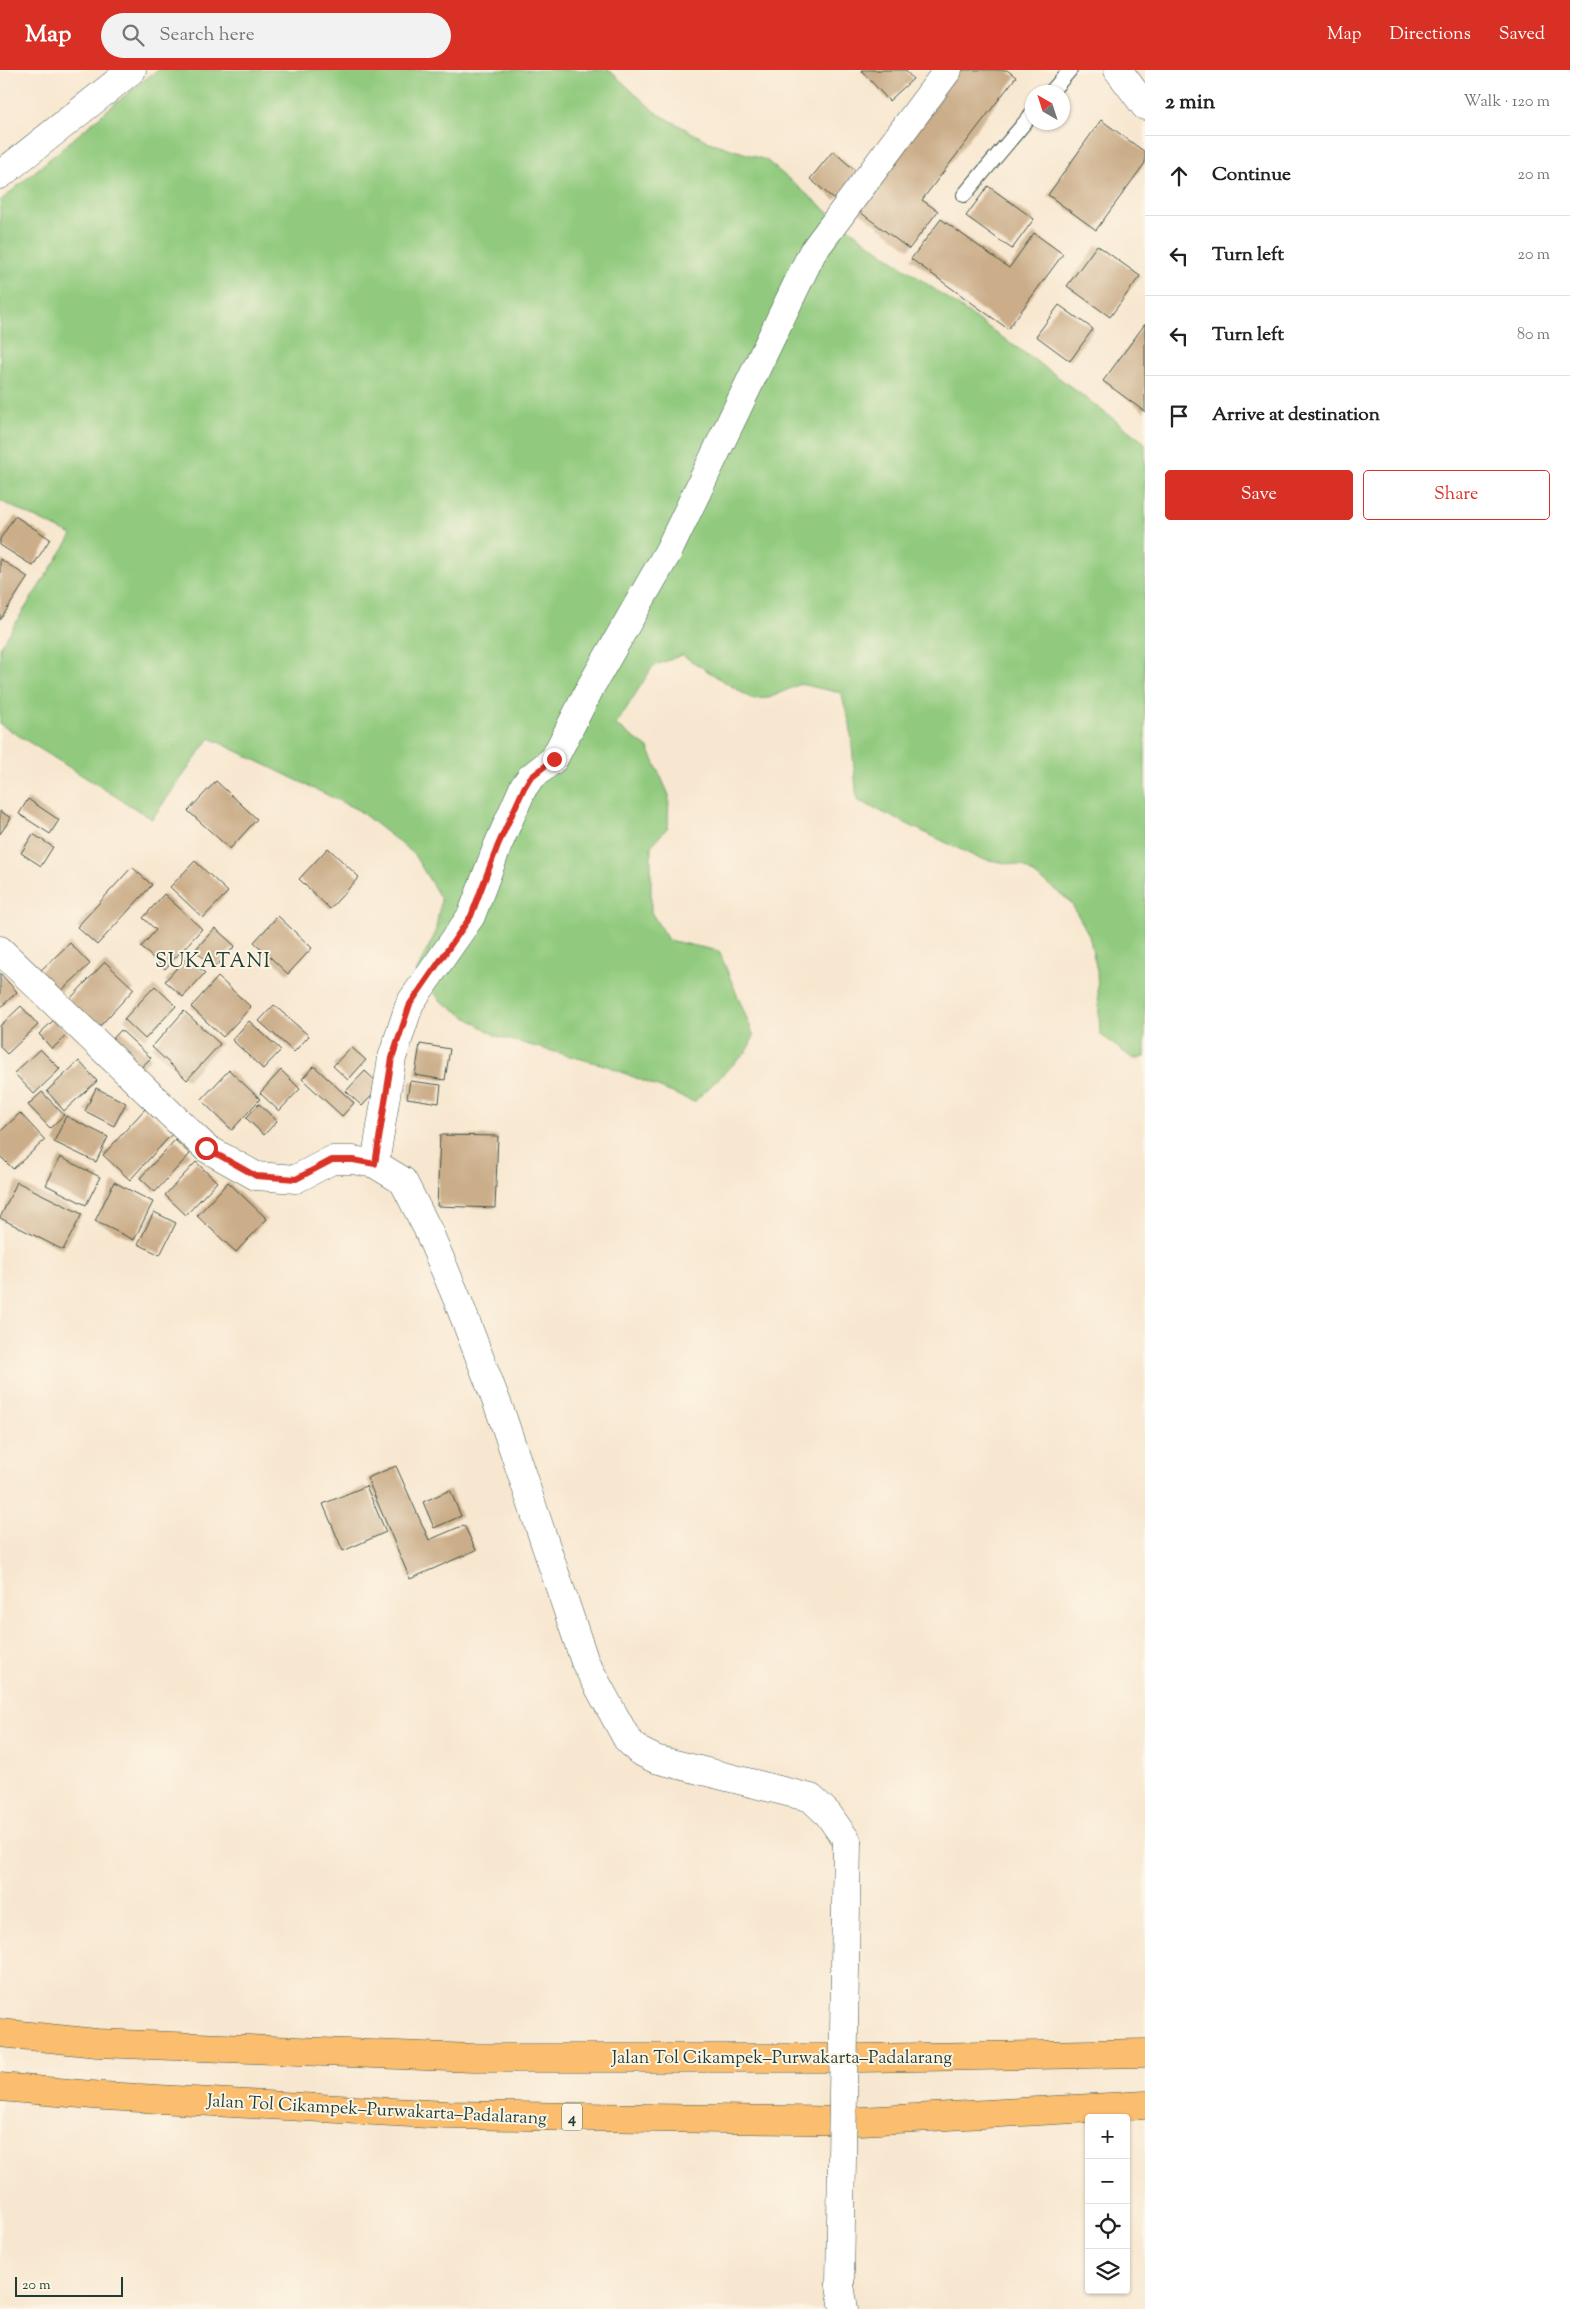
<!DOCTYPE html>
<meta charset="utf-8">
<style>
body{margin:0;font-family:"Sorts Mill Goudy",serif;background:#f2f2f2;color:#222}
.controls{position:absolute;right:15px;bottom:15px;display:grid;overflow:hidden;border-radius:5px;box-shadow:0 1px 4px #0004}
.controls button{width:45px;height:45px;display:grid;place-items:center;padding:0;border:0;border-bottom:1px solid #e0e0e0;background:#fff;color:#222;font:25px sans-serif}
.compass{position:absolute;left:1025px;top:15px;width:45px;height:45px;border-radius:50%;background:#fff;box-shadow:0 1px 4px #0004;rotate:321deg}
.scale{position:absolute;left:15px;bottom:12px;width:108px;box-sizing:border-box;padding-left:5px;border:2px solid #1f3d34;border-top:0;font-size:14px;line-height:18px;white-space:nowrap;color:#1f3d34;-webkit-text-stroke:4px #fcf5e5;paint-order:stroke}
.stop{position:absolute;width:15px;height:15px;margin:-11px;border:4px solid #d93025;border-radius:50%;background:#fff}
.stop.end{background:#d93025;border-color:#fff;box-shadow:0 1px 5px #0008}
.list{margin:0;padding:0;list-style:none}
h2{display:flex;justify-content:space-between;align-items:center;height:65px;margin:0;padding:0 20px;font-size:21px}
h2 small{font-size:16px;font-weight:400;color:#767676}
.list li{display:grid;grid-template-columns:32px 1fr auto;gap:15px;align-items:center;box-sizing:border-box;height:80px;padding:0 20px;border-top:1px solid #e0e0e0}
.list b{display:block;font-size:19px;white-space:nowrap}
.list em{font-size:16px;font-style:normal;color:#767676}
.actions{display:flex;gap:10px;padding:15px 20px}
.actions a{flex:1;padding:11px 0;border:1px solid #d93025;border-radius:5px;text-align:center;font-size:18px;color:#d93025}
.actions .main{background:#d93025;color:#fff}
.icon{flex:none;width:28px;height:28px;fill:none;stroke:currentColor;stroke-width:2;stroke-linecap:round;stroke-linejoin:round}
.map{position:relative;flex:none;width:1145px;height:2239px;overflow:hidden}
header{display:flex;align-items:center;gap:30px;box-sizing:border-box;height:70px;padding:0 25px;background:#d93025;color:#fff}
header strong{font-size:24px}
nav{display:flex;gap:28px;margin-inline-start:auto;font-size:18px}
.search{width:350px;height:45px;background:#f2f2f2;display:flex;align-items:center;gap:12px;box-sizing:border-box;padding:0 18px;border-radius:28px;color:#767676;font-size:19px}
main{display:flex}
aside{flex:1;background:#fff}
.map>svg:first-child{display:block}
</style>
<header>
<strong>Map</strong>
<div class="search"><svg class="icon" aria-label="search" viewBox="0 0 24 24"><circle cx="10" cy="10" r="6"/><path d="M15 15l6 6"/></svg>Search here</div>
<nav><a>Map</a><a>Directions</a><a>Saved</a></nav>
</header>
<main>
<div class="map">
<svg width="1145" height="2239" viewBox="0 0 1145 2239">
<rect width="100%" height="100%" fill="#fcf5e5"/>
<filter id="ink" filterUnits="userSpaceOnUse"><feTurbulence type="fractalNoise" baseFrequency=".02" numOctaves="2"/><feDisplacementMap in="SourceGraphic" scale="10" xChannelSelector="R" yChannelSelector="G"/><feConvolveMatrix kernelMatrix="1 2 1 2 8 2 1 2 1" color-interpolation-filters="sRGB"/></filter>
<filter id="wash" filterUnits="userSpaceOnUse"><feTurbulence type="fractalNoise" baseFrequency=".0096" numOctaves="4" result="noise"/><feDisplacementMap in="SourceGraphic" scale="20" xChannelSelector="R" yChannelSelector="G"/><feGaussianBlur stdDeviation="1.12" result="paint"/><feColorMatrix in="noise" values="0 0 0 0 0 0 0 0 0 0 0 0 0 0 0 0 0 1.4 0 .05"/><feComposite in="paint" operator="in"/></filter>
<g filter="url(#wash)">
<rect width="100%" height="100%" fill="#f8e7d0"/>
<path fill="#91ca7e" stroke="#588459" d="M157 0H609L655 42 709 72 766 90 845 156 1050 301 1145 373V987L1133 989 1100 964 1097 901 1089 865 1070 831 1023 796 978 788 857 730 850 654 841 623 800 614 769 628 752 629 682 585 653 596 616 655 648 678 669 725 668 757 651 776V842L668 870 719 881 754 966 746 982 694 1032 607 996 496 966 441 931 416 902 435 864 441 829 413 783 358 740 210 668 152 749 0 654V577L72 465 0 431V131L118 31Z"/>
<g id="blocks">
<path fill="#cbad89" d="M861 0H905L913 9 889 31Z
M955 0H1007L1016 7 922 130 938 141 909 179 852 136Z
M1101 50 1145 82V93L1096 160 1048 125Z
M833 81 858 103 835 130 810 109Z
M988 116 1034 149 1012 179 966 146Z
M941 149 1009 198 1034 163 1063 184 1008 259 911 189Z
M1097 175 1140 206 1110 247 1067 216Z
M1059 235 1093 259 1070 291 1036 266Z
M1145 254V342L1103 311Z
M15 446 50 469 33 496 0 475V469Z
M0 489 28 507 0 550Z
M216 711 257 749 230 779 188 741Z
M28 729 59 750 50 764 19 744Z
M0 741 11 748 0 764Z
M33 764 53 777 41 796 21 783Z
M328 778 359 807 330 839 299 809Z
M195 791 228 822 203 848 170 817Z
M132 797 152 815 97 875 77 857Z
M164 824 202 859 165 899 141 877 156 860 143 848Z
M278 846 312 878 288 904 254 872Z
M215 858 235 876 214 898 195 880Z
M70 873 90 894 59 923 39 902Z
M187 887 205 903 183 927 165 911Z
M105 892 134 919 99 957 69 930Z
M0 903 17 922 0 938Z
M218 907 251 937 223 967 191 937Z
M155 916 176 936 145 969 124 949Z
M274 935 309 966 294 982 259 951Z
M21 936 38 955 7 984 0 977V956Z
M184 941 220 974 187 1010 152 977Z
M54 950 68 964 52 979 39 964Z
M249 951 281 980 263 999 232 970Z
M121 960 151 988 137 1001 108 974Z
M420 974 450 979 445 1010 415 1005Z
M351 977 366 990 348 1010 333 996Z
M40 979 60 999 34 1024 14 1003Z
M79 991 97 1011 64 1041 47 1021Z
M314 996 354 1033 342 1046 302 1009Z
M229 1000 260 1029 232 1060 201 1030Z
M281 1000 300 1019 279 1041 260 1023Z
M365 1001 381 1016 362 1036 346 1021Z
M410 1011 441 1015 439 1033 407 1028Z
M96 1018 126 1033 114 1056 85 1041Z
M42 1022 64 1045 50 1058 28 1035Z
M259 1034 277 1051 264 1065 246 1048Z
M145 1039 172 1064 130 1110 103 1085Z
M20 1043 45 1070 13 1099 0 1086V1062Z
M66 1046 108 1067 96 1092 54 1072Z
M440 1065 498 1066 495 1138 437 1136Z
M175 1070 190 1084 155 1122 140 1108Z
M60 1087 100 1107 86 1135 46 1115Z
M196 1092 217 1112 186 1145 165 1125Z
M17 1112 82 1144 63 1180 0 1148Z
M114 1112 153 1132 134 1170 95 1151Z
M228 1112 267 1149 236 1182 197 1146Z
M154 1142 176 1153 160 1185 138 1174Z
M396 1396 429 1470 464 1455 476 1480 410 1509 367 1408Z
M366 1416 386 1462 343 1481 323 1434Z
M450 1420 461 1446 434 1458 423 1432Z"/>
</g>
</g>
<g filter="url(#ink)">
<use href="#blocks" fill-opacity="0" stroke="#40564b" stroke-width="1"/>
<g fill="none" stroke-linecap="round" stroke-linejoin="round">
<g stroke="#40564b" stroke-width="16">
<path id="lane" d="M1051 22 1070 0
M964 125 1032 44"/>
</g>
<g stroke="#40564b" stroke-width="29">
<path id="street" d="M1118 0 1145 36
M0 105 132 0
M0 880 206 1078 256 1106 296 1109 332 1090H353L375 1094
M847 1771 828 1744 811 1728 655 1689 639 1681 627 1669 585 1592 502 1346 458 1231 428 1160 403 1111 375 1094 392 988 410 933 471 846 498 775 523 718 530 708 554 689 591 616 668 482 812 183 948 0
M840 2215 844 2239"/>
</g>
<g stroke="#40564b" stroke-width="29">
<path id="highway" d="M0 1963 97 1973 473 1988H861L1145 1983
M0 2017 104 2026 447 2045 861 2051 1145 2035"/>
</g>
<use href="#lane" stroke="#fff" stroke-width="14"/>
<use href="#street" stroke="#fff" stroke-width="28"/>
<use href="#highway" stroke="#fbbd6e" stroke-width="28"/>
<g stroke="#40564b" stroke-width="29" stroke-linecap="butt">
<path id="street-bridge" d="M840 2215 847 1771"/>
</g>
<use href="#street-bridge" stroke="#fff" stroke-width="28"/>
</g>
</g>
<g fill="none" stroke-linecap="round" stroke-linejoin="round" filter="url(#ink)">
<path stroke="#d93025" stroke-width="6" d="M206 1078 256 1106 296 1109 332 1090H353L375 1094 392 988 410 934 471 846 498 775 524 718 530 708 554 689"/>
</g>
<g text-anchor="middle" stroke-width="4" stroke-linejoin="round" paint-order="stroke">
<rect fill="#fcf5e5" stroke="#617469" stroke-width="1" x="562" y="2033.5" width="20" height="27" rx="4"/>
<g font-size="16" font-weight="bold" fill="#1f3d34">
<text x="572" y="2053">4</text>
</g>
<g font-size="18" fill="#1f3d34" stroke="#fcf5e5">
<text x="782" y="1993">Jalan Tol Cikampek–Purwakarta–Padalarang</text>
<text transform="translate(377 2039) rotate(3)" y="6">Jalan Tol Cikampek–Purwakarta–Padalarang</text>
</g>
<g font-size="20" letter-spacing="1" fill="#1f3d34" stroke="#fcf5e5">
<text x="213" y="897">SUKATANI</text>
</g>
</g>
</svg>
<div class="controls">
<button>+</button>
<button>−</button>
<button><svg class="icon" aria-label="locate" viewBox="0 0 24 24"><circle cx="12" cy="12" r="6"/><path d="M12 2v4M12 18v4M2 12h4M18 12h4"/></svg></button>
<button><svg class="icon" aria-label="layers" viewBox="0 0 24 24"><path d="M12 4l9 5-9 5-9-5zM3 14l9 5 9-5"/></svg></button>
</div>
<svg class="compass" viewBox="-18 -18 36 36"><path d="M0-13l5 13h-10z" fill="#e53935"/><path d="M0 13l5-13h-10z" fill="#767676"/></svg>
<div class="scale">20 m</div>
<div class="stop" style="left:206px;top:1078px"></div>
<div class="stop end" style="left:554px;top:689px"></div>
</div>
<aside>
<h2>2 min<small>Walk · 120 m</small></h2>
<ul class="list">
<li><svg class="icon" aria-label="ahead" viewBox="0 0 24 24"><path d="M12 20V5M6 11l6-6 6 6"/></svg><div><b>Continue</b></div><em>20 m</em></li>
<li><svg class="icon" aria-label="left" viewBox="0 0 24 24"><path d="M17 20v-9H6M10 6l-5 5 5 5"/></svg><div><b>Turn left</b></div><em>20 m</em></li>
<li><svg class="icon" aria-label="left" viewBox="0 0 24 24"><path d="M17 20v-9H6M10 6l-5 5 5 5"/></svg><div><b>Turn left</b></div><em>80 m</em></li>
<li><svg class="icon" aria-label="arrive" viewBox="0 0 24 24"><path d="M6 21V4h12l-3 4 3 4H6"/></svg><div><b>Arrive at destination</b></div></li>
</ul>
<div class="actions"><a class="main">Save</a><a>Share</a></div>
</aside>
</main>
